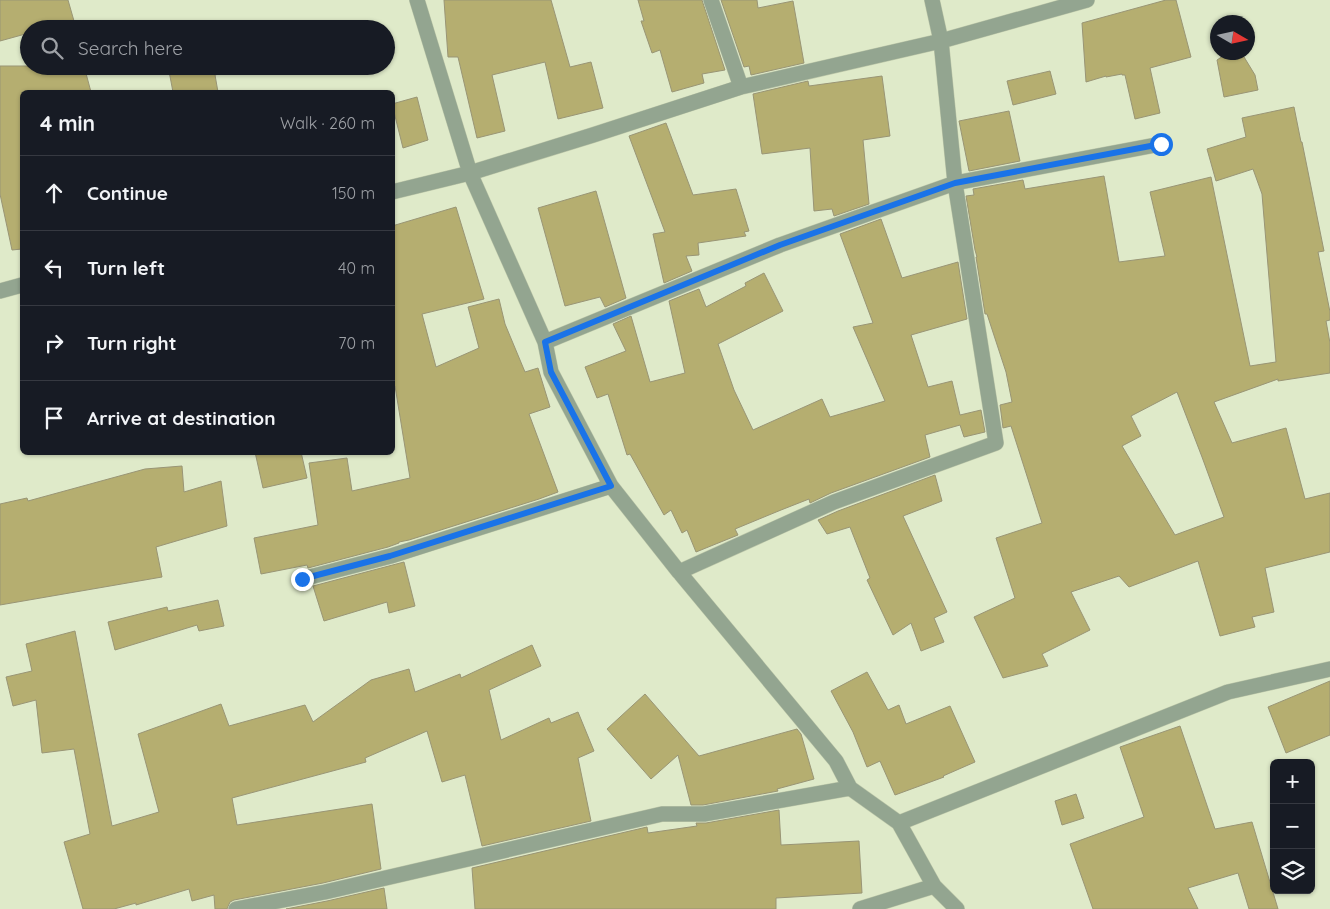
<!DOCTYPE html>
<meta charset="utf-8">
<style>
body{margin:0;font-family:Quicksand,sans-serif;background:#20242c;color:#f1f3f6}
.controls{position:absolute;right:15px;bottom:15px;display:grid;overflow:hidden;border-radius:8px;box-shadow:0 1px 4px #0004}
.controls button{width:45px;height:45px;display:grid;place-items:center;padding:0;border:0;border-bottom:1px solid #363941;background:#171b24;color:#f1f3f6;font:25px sans-serif}
.compass{position:absolute;left:1210px;top:15px;width:45px;height:45px;border-radius:50%;background:#171b24;box-shadow:0 1px 4px #0004;rotate:99deg}
.stop{position:absolute;width:15px;height:15px;margin:-11px;border:4px solid #1a73e8;border-radius:50%;background:#fff}
.stop.end{background:#1a73e8;border-color:#fff;box-shadow:0 1px 5px #0008}
.list{margin:0;padding:0;list-style:none}
h2{display:flex;justify-content:space-between;align-items:center;height:65px;margin:0;padding:0 20px;font-size:21px}
h2 small{font-size:16px;font-weight:400;color:#9ea1a6}
.list li{display:grid;grid-template-columns:32px 1fr auto;gap:15px;align-items:center;box-sizing:border-box;height:75px;padding:0 20px;border-top:1px solid #363941}
.list b{display:block;font-size:19px;white-space:nowrap}
.list em{font-size:16px;font-style:normal;color:#9ea1a6}
.icon{flex:none;width:28px;height:28px;fill:none;stroke:currentColor;stroke-width:2;stroke-linecap:round;stroke-linejoin:round}
.map{position:relative;flex:none;width:1330px;height:909px;overflow:hidden}
.search{position:absolute;background:#171b24;box-shadow:0 1px 4px #0004;left:20px;top:20px;width:375px;height:55px;display:flex;align-items:center;gap:12px;box-sizing:border-box;padding:0 18px;border-radius:28px;color:#9ea1a6;font-size:19px}
.panel{position:absolute;background:#171b24;box-shadow:0 1px 4px #0004;left:20px;top:90px;width:375px;height:365px;border-radius:8px}
.map>svg:first-child{display:block}
</style>
<div class="map">
<svg width="1330" height="909" viewBox="0 0 1330 909">
<rect width="100%" height="100%" fill="#dfeac9"/>
<path fill="#b5ae70" stroke="#999575" fill-rule="evenodd" d="M0 0H68L74 21 44 29H29V33L0 41Z
M444 0H551L570 67 591 62 603 108 558 119 545 62 492 75 505 131 477 138 458 57H448Z
M638 0H702L725 70 702 74 704 83 672 92 660 50 652 53 641 21H644Z
M721 0H757L758 8 793 1 804 63 751 75 749 66 744 67Z
M1166 0H1176L1191 57 1150 68 1160 113 1135 119 1125 75H1122V74L1106 77V76L1086 82 1082 23Z
M1229 52H1241L1255 75 1258 90 1224 97 1217 60Z
M0 66H84L91 92H22V249L12 250 0 194Z
M168 66H247L215 75 218 92H173Z
M1050 71 1056 94 1013 105 1007 81Z
M882 76 890 136 863 140 869 204 834 216 832 209 814 211 810 148 762 154 753 94 808 81 809 86Z
M417 97 428 140 403 148 392 104Z
M1294 107 1301 142H1302L1324 251 1318 252 1330 312V320L1326 321 1330 343V373L1278 381V379L1214 402 1232 443 1286 428 1305 499 1330 493V552L1265 568 1274 612 1252 617 1255 627 1220 636 1198 561 1129 587 1119 576 1071 592 1090 630 1042 654 1048 666 1003 678 974 617 1015 598 996 538 1042 523 1011 426 1003 428 1000 405 1012 402 1006 372 987 314H985L976 257H977L975 250 966 196 974 195 973 189 1023 180 1025 189 1104 176 1119 262 1165 256 1150 192 1211 177 1250 366 1276 362 1262 194 1253 169 1216 181 1207 149 1246 137 1242 118ZM1177 392 1202 457 1224 517 1175 535 1122 446 1141 436 1131 416Z
M1009 111 1020 161 969 171 959 121Z
M666 123 693 195 736 189 749 231 744 232 746 236 698 243 699 255 686 256 692 271 664 283 653 234 665 232 629 136Z
M596 191 626 298 605 307 600 297 565 306 538 208Z
M456 207 484 299 422 314 436 367 479 348 468 307 499 299 505 324 525 372 538 368 550 407 529 414 558 492 539 499 409 540 399 542V543L388 547 308 568 307 565 261 574 254 538 318 525 309 463 347 458 352 491 410 478 395 386H392V226Z
M881 219 902 278 958 262 967 319 911 335 928 387 952 381 960 415 981 410 985 432 964 437 960 425 925 435 930 457 831 493 810 503 809 499 781 510 735 529 738 535 696 552 687 530 682 533 671 510 664 515 630 454 627 455 608 394 597 398 585 367 626 351 613 324 631 316 650 382 685 373 669 301 699 289 706 307 746 286 745 283 764 273 783 311 718 344 734 390 753 430 822 399 830 417 885 401 853 327 873 323 840 234Z
M255 452H301L307 478 263 488Z
M182 466 184 492 221 481 227 526 156 547 162 577 0 605V504L27 498 28 501 145 469Z
M935 475 942 501 903 516 947 612 934 618 944 642 921 651 911 623 893 635 867 580 870 578 850 527 827 534 818 520 838 511Z
M404 562 415 606 389 613 387 602 324 621 313 586Z
M218 600 224 626 199 631 197 625 115 650 108 622 167 607 168 611Z
M75 631 112 826 159 812 138 734 221 704 229 726 305 705 313 722 371 680 409 669 415 692 460 674 461 678 532 645 541 666 489 690 501 740 549 718 551 723 578 712 594 751 578 758 591 821 482 846 465 775 442 782 427 731 365 758 366 762 232 798 237 825 372 804 381 869 323 883 234 900 230 902 227 909H215L214 895 192 901 189 889 136 905V903L114 909H83L64 842 90 834 74 749 42 753 36 700 13 706 6 677 32 671 26 644Z
M867 672 888 710 899 705 906 724 950 706 975 762 943 776 944 777 895 795 880 761 867 767 853 732 831 691Z
M1330 681V735L1286 753 1268 707Z
M645 694 699 756 797 729 801 734 814 779 777 789 778 791 703 805H691L678 755 651 779 607 729Z
M1180 726 1215 829 1252 822 1278 909H1249L1238 873 1188 888 1198 909H1093L1070 844 1144 817 1120 747Z
M1076 794 1084 818 1062 825 1055 801Z
M779 810 781 845 859 841 862 893 776 898V909H475L472 868 647 827 648 833 697 826 696 823H706Z
M384 888 387 909H286L327 901Z"/>
<g fill="none" stroke-linecap="round" stroke-linejoin="round">
<g stroke="#bec8aa" stroke-width="16">
<path id="street" d="M417 0 470 173 545 342 551 372 611 486 679 572 836 761 850 788 899 823 934 886 957 909
M711 0 741 87
M392 192 470 173 593 135 741 87 941 41 1087 0
M0 291 22 285
M545 342 780 245 955 183 1161 144
M679 572 834 502 996 443 955 183 941 41 932 0
M302 579 391 556 611 486
M899 823 1228 692 1330 669
M236 909 325 892 662 814H704L850 788
M860 909 934 886"/>
</g>
<use href="#street" stroke="#93a590" stroke-width="15"/>
</g>
<g fill="none" stroke-linecap="round" stroke-linejoin="round">
<path stroke="#1a73e8" stroke-width="6" d="M302 579 390 556 611 486 551 372 545 342 780 245 955 183 1161 144"/>
</g>
</svg>
<div class="controls">
<button>+</button>
<button>−</button>
<button><svg class="icon" aria-label="layers" viewBox="0 0 24 24"><path d="M12 4l9 5-9 5-9-5zM3 14l9 5 9-5"/></svg></button>
</div>
<svg class="compass" viewBox="-18 -18 36 36"><path d="M0-13l5 13h-10z" fill="#e53935"/><path d="M0 13l5-13h-10z" fill="#9ea1a6"/></svg>
<div class="stop" style="left:1161px;top:144px"></div>
<div class="stop end" style="left:302px;top:579px"></div>
<div class="search"><svg class="icon" aria-label="search" viewBox="0 0 24 24"><circle cx="10" cy="10" r="6"/><path d="M15 15l6 6"/></svg>Search here</div>
<section class="panel">
<h2>4 min<small>Walk · 260 m</small></h2>
<ul class="list">
<li><svg class="icon" aria-label="ahead" viewBox="0 0 24 24"><path d="M12 20V5M6 11l6-6 6 6"/></svg><div><b>Continue</b></div><em>150 m</em></li>
<li><svg class="icon" aria-label="left" viewBox="0 0 24 24"><path d="M17 20v-9H6M10 6l-5 5 5 5"/></svg><div><b>Turn left</b></div><em>40 m</em></li>
<li><svg class="icon" aria-label="right" viewBox="0 0 24 24"><path d="M7 20v-9h11M14 6l5 5-5 5"/></svg><div><b>Turn right</b></div><em>70 m</em></li>
<li><svg class="icon" aria-label="arrive" viewBox="0 0 24 24"><path d="M6 21V4h12l-3 4 3 4H6"/></svg><div><b>Arrive at destination</b></div></li>
</ul>
</section>
</div>
